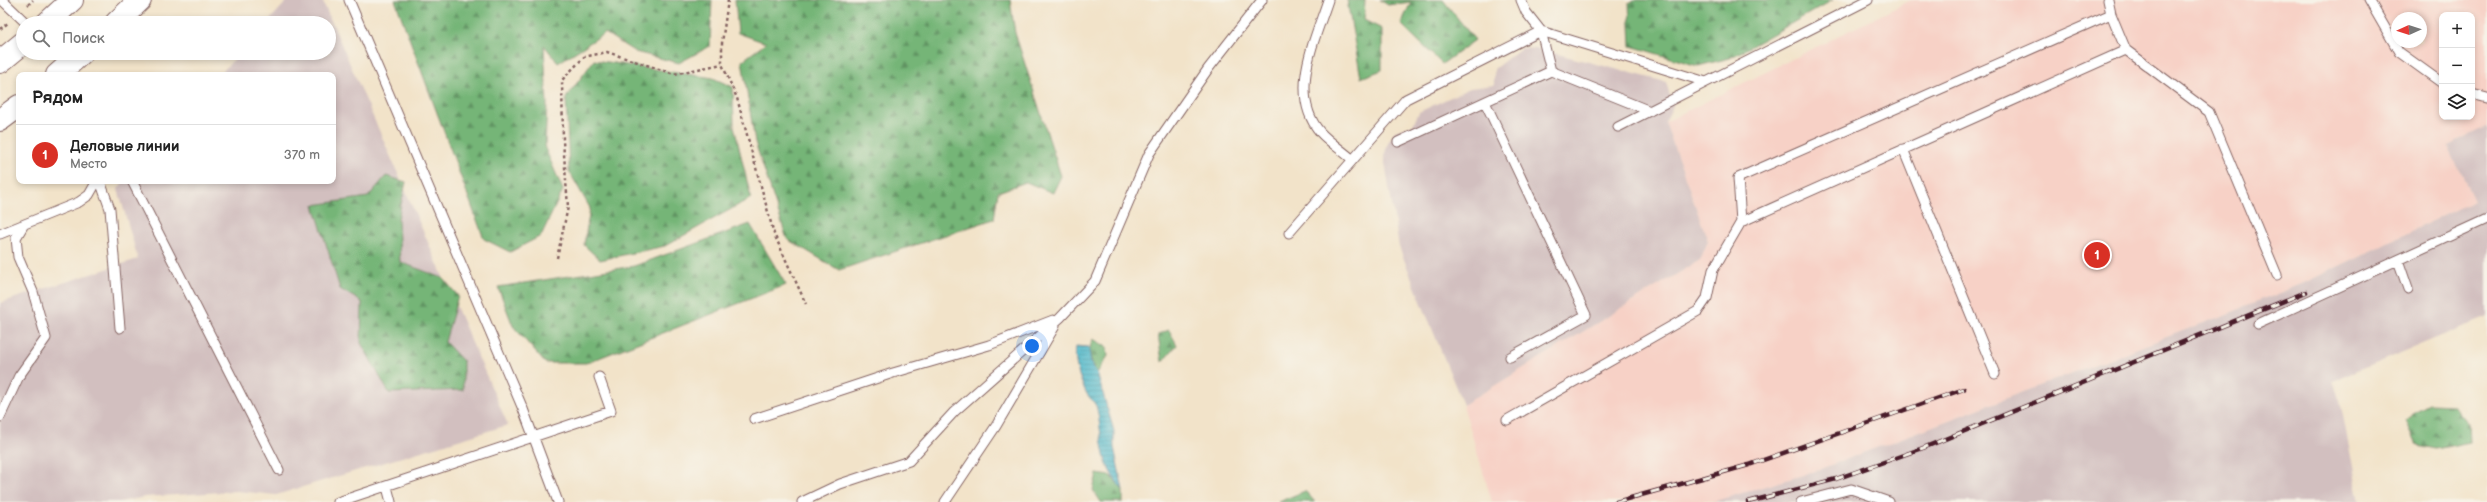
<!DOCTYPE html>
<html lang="ru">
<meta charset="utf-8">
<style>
body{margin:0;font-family:"Balsamiq Sans",sans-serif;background:#f6f6f6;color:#222}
.controls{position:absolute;right:12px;top:12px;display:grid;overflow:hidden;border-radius:8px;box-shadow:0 2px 6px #0003}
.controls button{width:36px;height:36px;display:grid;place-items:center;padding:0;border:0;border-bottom:1px solid #e0e0e0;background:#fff;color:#222;font:20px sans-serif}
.compass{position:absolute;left:2391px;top:12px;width:36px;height:36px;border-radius:50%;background:#fff;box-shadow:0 2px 6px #0003;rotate:267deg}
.you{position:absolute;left:1032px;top:346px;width:14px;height:14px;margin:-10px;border:3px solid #fff;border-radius:50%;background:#1a73e8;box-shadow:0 0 0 6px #1a73e833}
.badge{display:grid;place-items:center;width:26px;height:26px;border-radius:50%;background:#d93025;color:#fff;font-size:13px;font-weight:700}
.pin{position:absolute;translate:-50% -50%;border:2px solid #fff;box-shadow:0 1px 4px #0006}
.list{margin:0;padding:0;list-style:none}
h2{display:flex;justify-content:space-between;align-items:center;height:52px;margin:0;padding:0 16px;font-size:17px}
h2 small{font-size:13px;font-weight:400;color:#767676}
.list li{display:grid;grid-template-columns:26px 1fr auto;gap:12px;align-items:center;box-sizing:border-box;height:60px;padding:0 16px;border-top:1px solid #e0e0e0}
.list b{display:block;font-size:15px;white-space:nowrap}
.list p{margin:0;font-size:13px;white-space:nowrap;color:#767676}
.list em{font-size:13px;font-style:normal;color:#767676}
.icon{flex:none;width:22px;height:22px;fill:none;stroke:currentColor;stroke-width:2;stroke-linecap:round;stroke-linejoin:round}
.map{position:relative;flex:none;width:2487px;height:502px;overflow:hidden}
.search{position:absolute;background:#fff;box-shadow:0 2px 6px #0003;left:16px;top:16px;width:320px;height:44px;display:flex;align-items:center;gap:10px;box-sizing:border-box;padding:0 14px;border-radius:22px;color:#767676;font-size:15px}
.panel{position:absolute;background:#fff;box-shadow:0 2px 6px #0003;left:16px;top:72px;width:320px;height:112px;border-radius:8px}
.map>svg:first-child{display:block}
</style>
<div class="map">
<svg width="2487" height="502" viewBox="0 0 2487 502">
<defs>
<pattern id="forest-firs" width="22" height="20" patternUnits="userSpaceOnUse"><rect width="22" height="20" fill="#74b577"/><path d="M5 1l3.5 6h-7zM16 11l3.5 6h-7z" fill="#619362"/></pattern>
<pattern id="water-rules" width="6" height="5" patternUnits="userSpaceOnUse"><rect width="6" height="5" fill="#4db8ca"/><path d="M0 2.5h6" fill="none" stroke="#4295a4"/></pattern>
</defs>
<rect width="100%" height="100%" fill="#f7f3e8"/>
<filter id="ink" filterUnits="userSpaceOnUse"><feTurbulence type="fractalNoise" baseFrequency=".025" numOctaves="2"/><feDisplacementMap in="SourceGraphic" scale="8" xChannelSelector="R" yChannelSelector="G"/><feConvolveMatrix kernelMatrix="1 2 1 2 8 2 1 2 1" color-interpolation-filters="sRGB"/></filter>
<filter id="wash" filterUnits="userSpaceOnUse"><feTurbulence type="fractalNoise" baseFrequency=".012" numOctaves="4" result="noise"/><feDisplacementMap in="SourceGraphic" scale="16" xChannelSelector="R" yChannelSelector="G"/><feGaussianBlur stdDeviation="0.9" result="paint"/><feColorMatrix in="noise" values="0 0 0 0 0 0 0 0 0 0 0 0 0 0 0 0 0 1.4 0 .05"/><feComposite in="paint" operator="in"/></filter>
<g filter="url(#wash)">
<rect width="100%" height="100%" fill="#f2e3c9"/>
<path fill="#f7d1c6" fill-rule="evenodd" d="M1911 0H2487V126L2448 146 2474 201 2304 283 2230 313 1810 473 1719 501 1492 502 1463 405 1700 260 1708 241 1665 122ZM2442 15H2472V117H2442ZM2397 18H2421V42H2397Z"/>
<path fill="#d2bfbf" d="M288 0H322L508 425 276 495 237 491 145 497 120 502H0V303L138 259 118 189 124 181H333V75H219L240 53H329V23H267Z
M1521 48 1538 49 1666 82 1673 106 1665 122 1708 241 1700 260 1463 405 1399 247 1384 157 1388 143 1395 131 1413 125 1419 112 1470 88 1494 85V69Z
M2487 126V317L2333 381 2340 401 2360 502H1712L1810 473 2230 313 2304 283 2474 201 2448 146Z"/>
<path fill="url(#forest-firs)" stroke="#5f6a51" d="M395 0H712L710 46 679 63 635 52 605 33 558 63 544 45 547 104 545 148 563 190 541 236 510 252 484 239Z
M735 0H1010L1015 33 1061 176 1053 193 1026 182 998 192 994 219 839 270 787 239 755 142 742 61 766 43 738 33Z
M1347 0H1365L1364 20 1382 29V70L1361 78Z
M1380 0H1443L1475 40 1442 64 1401 24 1411 2 1388 5Z
M1634 0H1833L1730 58 1698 66 1631 46 1629 3Z
M594 60 713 78 733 87 734 126 751 198 665 246 600 260 584 245 590 208 569 171 566 98Z
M386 176 406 182 398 219 400 262 443 278 458 296 445 342 463 361V390L389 393 361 343 362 302 340 289 314 205 368 197Z
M750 224 786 285 586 363H545L513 326 498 287 634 266Z
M1169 330 1177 345 1162 362 1158 334Z
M1093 339 1107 347 1108 356 1097 373C1090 362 1087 351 1093 339Z
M2429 404 2453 405 2469 424 2470 442 2436 449 2417 445 2406 422 2416 411Z
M1097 474 1111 476 1123 490V502H1101L1093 490Z
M1305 491 1315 502H1278Z"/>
<path fill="url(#water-rules)" stroke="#4c6c7a" d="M1076 346 1089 347 1091 364 1097 373 1114 431V447L1123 490C1098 461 1104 443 1097 409 1096 403 1090 399 1087 394 1080 381 1073 361 1076 346Z"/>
</g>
<g filter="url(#ink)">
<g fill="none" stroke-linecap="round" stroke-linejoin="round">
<g stroke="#856462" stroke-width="11">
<path id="service" d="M2 0 26 23
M349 0 523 409 558 502
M1328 0C1315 40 1288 94 1320 132 1329 142 1343 151 1353 160
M1521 0 1526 12 1541 31 1706 82
M2108 0 2111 14 2126 50 2209 112 2277 275
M2369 0 2399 52 2442 83
M2472 94 2487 98
M1485 102 1586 315 1510 357
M1618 127 1868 0
M1398 142 1551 71 1650 111
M1903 149 1995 374
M100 181 110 209 120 328
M132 181 279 470
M1741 222 1738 178 2111 14
M1289 233 1406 99 1541 31 1551 71
M0 234 79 202 89 195 97 181
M2398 260 2408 289
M2258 324 2487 219
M0 417 19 376 46 338 33 292 18 257 16 238 23 226
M754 419 893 373 989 345 1053 320
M1507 420 1698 311 1707 298 1713 270 1741 222 2126 50
M387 487 391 502
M338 502 611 411 599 377
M802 502 840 484 909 461 954 412 1060 318 1095 281 1149 154 1208 69 1262 0
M945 502 996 426 1055 326
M1801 502 1851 489 1889 502"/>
</g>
<g stroke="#856462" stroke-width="24">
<path id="primary" d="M47 23 72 0
M116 23 140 0
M0 62 23 43
M57 75 82 53
M0 120 19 106"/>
</g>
<path stroke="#856462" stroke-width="2.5" stroke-dasharray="3 3" stroke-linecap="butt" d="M728 0 722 43V64L737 98 774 234 806 304
M28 5 33 0
M0 29 8 23
M557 258 568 207 563 141 562 80 584 57 607 52 674 74 722 64"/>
<use href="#service" stroke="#fff" stroke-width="9"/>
<use href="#primary" stroke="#fff" stroke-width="22"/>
<g stroke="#4a1f2b" stroke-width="4.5">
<path id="rail" d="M1616 502 1749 465 1964 389
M1748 502 1836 479 1923 448 2306 292"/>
</g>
<use href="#rail" stroke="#f7f3e8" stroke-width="3" stroke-dasharray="9" stroke-linecap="butt"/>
</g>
</g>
</svg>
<div class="controls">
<button>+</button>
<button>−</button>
<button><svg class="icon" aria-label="layers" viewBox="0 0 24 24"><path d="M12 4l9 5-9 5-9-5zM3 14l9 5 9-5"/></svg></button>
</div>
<svg class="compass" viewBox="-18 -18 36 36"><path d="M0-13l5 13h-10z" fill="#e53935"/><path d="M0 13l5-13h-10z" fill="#767676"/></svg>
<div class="you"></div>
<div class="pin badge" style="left:2097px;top:255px">1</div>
<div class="search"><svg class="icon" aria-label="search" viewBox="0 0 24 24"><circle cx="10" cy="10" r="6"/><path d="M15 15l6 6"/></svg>Поиск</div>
<section class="panel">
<h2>Рядом<small></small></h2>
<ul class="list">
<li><span class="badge">1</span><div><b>Деловые линии</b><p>Место</p></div><em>370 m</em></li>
</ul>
</section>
</div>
